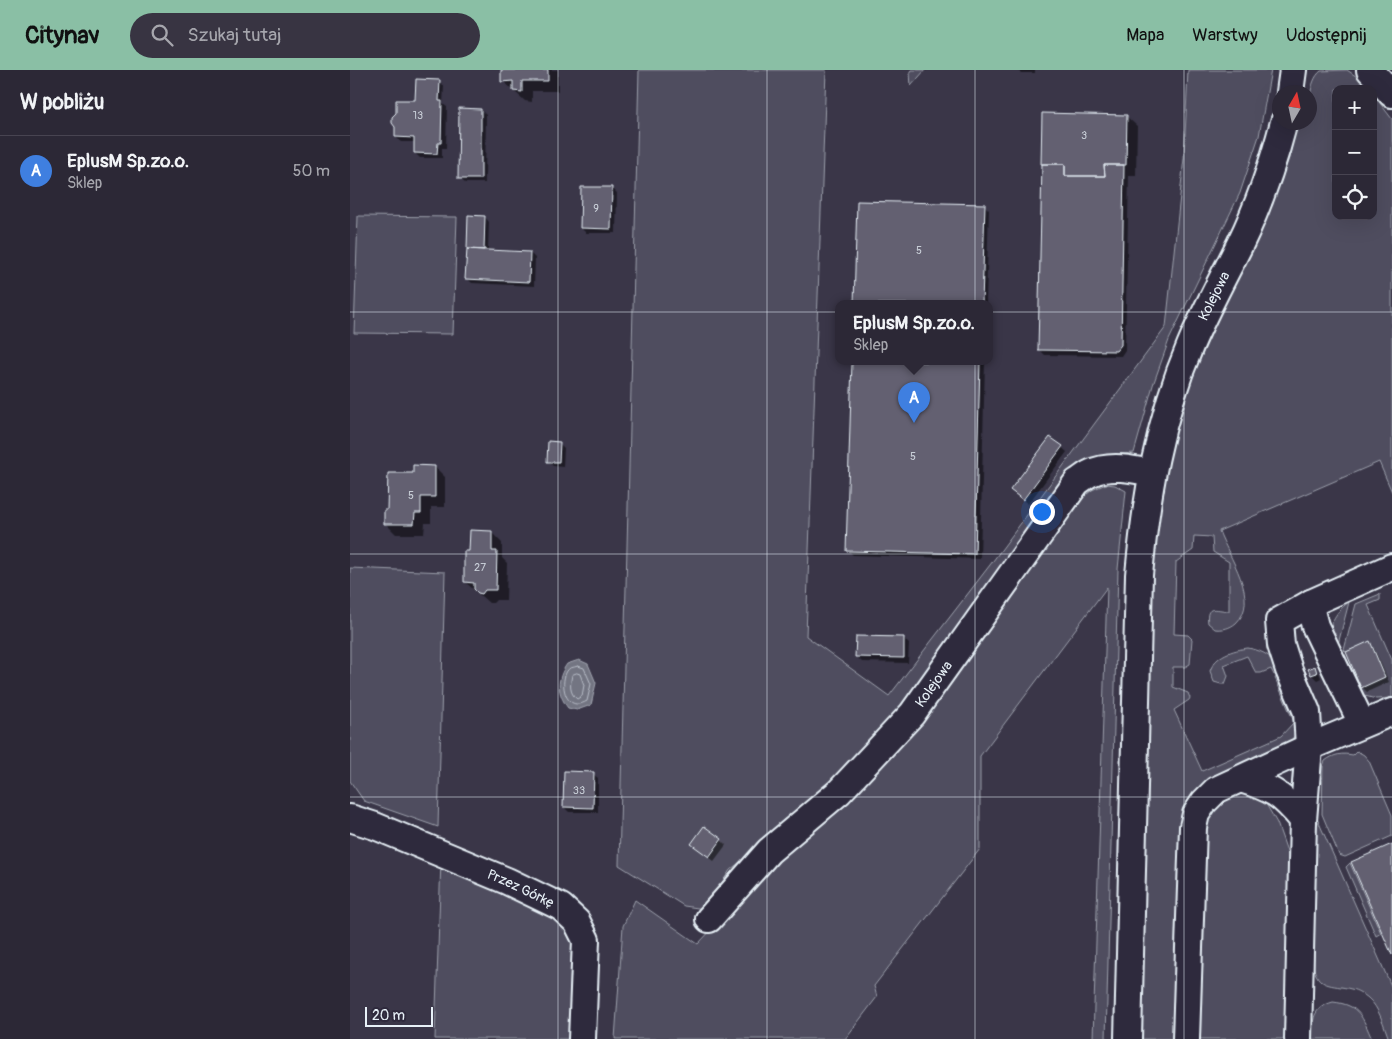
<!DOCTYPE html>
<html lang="pl">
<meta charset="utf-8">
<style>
body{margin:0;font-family:Pangolin,sans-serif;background:#383442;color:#f1f3f6}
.controls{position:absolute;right:15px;top:15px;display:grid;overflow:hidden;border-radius:10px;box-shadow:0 5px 20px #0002}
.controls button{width:45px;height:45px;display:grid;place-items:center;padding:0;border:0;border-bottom:1px solid #484451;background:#2c2836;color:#f1f3f6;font:25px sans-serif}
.compass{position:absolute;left:922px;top:15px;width:45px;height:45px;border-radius:50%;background:#2c2836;box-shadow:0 5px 20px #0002;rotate:9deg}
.scale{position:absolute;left:15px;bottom:12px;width:68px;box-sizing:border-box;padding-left:5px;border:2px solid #e8f1f8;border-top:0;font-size:14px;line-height:18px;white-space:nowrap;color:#e8f1f8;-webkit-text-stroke:4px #2f2a3d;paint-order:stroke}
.you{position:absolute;left:691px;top:441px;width:18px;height:18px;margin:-12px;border:4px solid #fff;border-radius:50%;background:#1a73e8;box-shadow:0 0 0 8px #1a73e833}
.badge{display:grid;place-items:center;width:32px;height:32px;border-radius:50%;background:#8abfa5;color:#fff;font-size:16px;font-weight:700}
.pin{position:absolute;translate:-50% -41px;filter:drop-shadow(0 1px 2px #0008)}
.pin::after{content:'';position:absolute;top:26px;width:18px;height:15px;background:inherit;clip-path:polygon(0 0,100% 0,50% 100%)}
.popup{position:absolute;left:485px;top:230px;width:158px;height:65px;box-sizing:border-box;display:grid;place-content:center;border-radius:10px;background:#2c2836;filter:drop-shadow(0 1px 4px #0005);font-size:16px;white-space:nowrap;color:#a6a6ad}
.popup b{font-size:19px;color:#f1f3f6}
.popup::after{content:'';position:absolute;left:50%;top:100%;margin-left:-10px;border:10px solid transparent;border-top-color:#2c2836}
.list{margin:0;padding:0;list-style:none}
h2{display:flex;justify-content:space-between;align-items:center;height:65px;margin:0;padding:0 20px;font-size:21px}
h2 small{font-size:16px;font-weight:400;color:#a6a6ad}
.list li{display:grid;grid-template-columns:32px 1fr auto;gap:15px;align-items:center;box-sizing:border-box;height:70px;padding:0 20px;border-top:1px solid #484451}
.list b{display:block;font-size:19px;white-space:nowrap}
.list p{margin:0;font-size:16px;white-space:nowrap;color:#a6a6ad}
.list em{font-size:16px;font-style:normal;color:#a6a6ad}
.icon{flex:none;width:28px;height:28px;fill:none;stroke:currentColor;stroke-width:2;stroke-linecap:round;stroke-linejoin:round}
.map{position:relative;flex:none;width:1042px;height:969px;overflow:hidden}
header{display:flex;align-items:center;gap:30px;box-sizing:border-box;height:70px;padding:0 25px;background:#8abfa5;color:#111}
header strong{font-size:24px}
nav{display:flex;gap:28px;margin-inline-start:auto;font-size:18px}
.search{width:350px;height:45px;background:#383442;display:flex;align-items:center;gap:12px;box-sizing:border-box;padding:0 18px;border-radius:28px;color:#a6a6ad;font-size:19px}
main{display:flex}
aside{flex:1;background:#2c2836}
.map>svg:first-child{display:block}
</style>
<header>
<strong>Citynav</strong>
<div class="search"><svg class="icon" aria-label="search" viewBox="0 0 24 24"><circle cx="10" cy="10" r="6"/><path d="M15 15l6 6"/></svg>Szukaj tutaj</div>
<nav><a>Mapa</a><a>Warstwy</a><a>Udostępnij</a></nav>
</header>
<main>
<aside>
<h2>W pobliżu<small></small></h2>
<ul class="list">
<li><span class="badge" style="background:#3f7fe0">A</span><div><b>EplusM Sp.zo.o.</b><p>Sklep</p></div><em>50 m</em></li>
</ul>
</aside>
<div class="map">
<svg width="1042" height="969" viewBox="0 0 1042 969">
<rect width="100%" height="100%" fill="#3a3648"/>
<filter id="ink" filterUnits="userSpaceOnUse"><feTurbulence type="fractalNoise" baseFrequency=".02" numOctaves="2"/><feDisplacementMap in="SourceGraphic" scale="10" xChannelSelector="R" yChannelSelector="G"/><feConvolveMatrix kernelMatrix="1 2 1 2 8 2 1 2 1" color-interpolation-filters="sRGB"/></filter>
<g filter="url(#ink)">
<path fill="#504e5f" stroke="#9ca0ac" d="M289 0H476L456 566 539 626 640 495 816 257 834 88 838 0H921L909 66 890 123 819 270 803 315 784 383 750 386 735 392 556 639 486 715 380 800 355 839 334 836 269 795Z
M562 0H575L561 16 560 3Z
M997 0 1010 9 1019 19H986V146H1023V24L1042 49V422L1029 392 869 461C878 486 911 530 886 553 880 558 873 560 865 559L858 553C855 534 866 540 879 541V492L863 482 862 467 844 466 843 480 826 492 824 564 838 565 842 569 840 594 835 597H823V617L838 623 840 628 839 630 824 640 852 701 931 666 944 652 925 608 933 604C943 626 960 653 939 672L858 710C847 718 841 725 835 737L827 969H789L803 494 810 427 824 366 842 308 881 219 918 145 939 88 947 53 959 52C960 37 958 11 971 1Z
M8 146 107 147 103 264 4 263Z
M756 414 765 415 776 421 768 499 756 969H743L757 517 630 686V779L524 916 527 927 495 969H265L273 856 285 830 348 874 421 797 719 439 742 420Z
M0 498 95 502 88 757 14 731 0 711Z
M1030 524V530L1018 535 1042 590V628L1026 629 1015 626 1011 618 1035 607 1020 572 996 582 994 580 1006 534Z
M999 532 987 578C985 573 982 568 981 563 979 551 990 538 999 532Z
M898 578C915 581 923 588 933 601L924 605 921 599 911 603H906L897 586 874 595 878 606 875 614H871L864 612 860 601C865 585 883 580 898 578Z
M1007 681 1014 685 1019 691 1042 745V766L995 787 989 785 972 744 973 696 975 691C984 684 992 683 1003 685Z
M893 724 909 728 916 734 927 753 939 787 938 969H846L852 757C864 737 868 728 893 724Z
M966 746 1042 918V969H1039C1034 956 1029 937 1018 928 1013 924 1007 920 1001 919 982 914 967 919 963 894Z
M91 789 205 845 225 866 227 969H85Z
M1000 793 1031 863 1026 866 996 797Z
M983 932C1010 935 1012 947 1022 969H962C963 949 962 938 983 932Z"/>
<path fill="#737482" stroke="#a2a6b1" d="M229 590 238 594 246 613 241 635 227 640 218 638C207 623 206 610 217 594Z"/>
<path fill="#0007" d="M153 0H208V21H182V32L175 31 153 11Z
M668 0H685V3H671Z
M89 11 94 16 93 34 97 37 96 78H92V88H70L65 83V72H51L46 67 67 31Z
M131 40 136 45 135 113H115L110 108Z
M776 46 787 56 786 106 779 105 775 280 771 286 695 285 690 280Z
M262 118 267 123 266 163H236L231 158Z
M508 132 634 135 639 140 636 234H505Z
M135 147 139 152 138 181 180 183 185 188 184 216 122 213 117 208Z
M503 292H635L630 489 503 485 498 480Z
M701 368 717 382 678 434 667 425Z
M209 373 214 378 213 397 203 396 198 391Z
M85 397 95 407V437H81V453H75L74 464H46L35 453 39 442 64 405Z
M141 462 152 473V488L157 493 156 530H146L143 533H139L115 512 120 482Z
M554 569 559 574 558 593 512 592 507 587Z
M1019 573 1024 578 1039 612 1017 622 1012 617Z
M964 598 969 603 971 608 967 610 962 605 960 600Z
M243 704 248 708V742H219L214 737Z
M371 770 376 775 364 791 343 774Z"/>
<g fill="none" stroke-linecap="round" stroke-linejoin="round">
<path stroke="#b9bfc9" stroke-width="1" d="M228 596 234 598 241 614 237 631C213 645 208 606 220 598 221 598 228 596 228 596Z
M227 603 230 604 234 615 232 626 227 629C219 623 220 614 222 605Z"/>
</g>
<path fill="#636171" stroke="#e8f1f8" d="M151 0H198V11H172V22L163 21V11L151 12Z
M66 9 90 10 89 31H92L91 73H88L87 84 64 83V68L45 67V57L42 53V47L46 43V30H65Z
M109 38 131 39V109H108Z
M692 43 777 45 776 95H754L755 106H715V94H691Z
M692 94H715V106H755L754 95H774L771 275 766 281 688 280Z
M231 117H262L261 159 230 158Z
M507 131 635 134 632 234H504Z
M118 145 135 146 134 180 117 179Z
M117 179 180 182 179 212 115 209Z
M502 292H630L625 484 496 481Z
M700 367 713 376 673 430 660 420Z
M198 371 210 372 209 392H197Z
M63 395 85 396V427H71V443H65L64 454H34V440H37L38 403H63Z
M120 460 142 461V481H147L146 520H135L132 524 128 523 124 519V513L114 512V481H119Z
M506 566 554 567V588L505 587Z
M1020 571 1035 607 1011 618 996 582Z
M965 596 967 603 961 605 958 599Z
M214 701 244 702 243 738 213 737Z
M354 756 372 769 359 787 341 774Z
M1042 774V885L1001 792Z"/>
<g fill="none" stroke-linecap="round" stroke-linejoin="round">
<g stroke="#e8f1f8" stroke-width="30">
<g id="minor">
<path d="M1020 0 1042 24"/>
<path d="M940 22 943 0"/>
<path d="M961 533 962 545 965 556 1012 654"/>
<path d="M891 709C923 719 931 724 953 750"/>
<path id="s1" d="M0 748 25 756 157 811 211 837 227 852 236 870 232 969"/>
<path id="s2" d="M359 849 419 781 489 722 562 644 727 412C732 409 736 405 741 403 759 394 783 399 802 403"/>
<path id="s3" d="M778 969 789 505C796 427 809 349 840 276 855 241 873 208 890 174 909 135 923 94 934 52"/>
<path d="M836 969 843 757 846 744 854 732 866 720 959 677 1042 642"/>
<path d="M948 969 953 750 959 677 957 642 939 600 931 575 929 551 961 533 1042 497"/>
</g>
</g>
<use href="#minor" stroke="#2f2a3d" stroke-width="26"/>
</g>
</g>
<path fill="none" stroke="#e8f1f8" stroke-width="1" stroke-opacity="0.55" d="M208 0V969M417 0V969M625 0V969M834 0V969M0 242H1042M0 484H1042M0 727H1042"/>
<g text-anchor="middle" stroke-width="4" stroke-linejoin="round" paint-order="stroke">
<g font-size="11" fill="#c7cdd6">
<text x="68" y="49">13</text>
<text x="734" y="69">3</text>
<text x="246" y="142">9</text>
<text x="569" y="184">5</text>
<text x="563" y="390">5</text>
<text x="61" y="429">5</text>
<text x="130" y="501">27</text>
<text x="229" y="724">33</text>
</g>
<g font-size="14" fill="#e8f1f8" stroke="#2f2a3d">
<text dy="5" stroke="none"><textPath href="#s3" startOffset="755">Kolejowa</textPath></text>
<text dy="5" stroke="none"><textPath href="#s2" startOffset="326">Kolejowa</textPath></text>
<text dy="5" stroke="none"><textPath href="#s1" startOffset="185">Przez Górkę</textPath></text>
</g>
</g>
</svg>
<div class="controls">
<button>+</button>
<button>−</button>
<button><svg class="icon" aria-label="locate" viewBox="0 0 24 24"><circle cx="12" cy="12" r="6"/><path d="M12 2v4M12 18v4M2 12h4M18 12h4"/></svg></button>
</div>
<svg class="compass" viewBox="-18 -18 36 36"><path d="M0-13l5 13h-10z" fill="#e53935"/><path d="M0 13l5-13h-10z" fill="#a6a6ad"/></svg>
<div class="scale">20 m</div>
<div class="you"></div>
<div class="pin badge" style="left:564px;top:353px;background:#3f7fe0">A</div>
<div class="popup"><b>EplusM Sp.zo.o.</b>Sklep</div>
</div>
</main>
